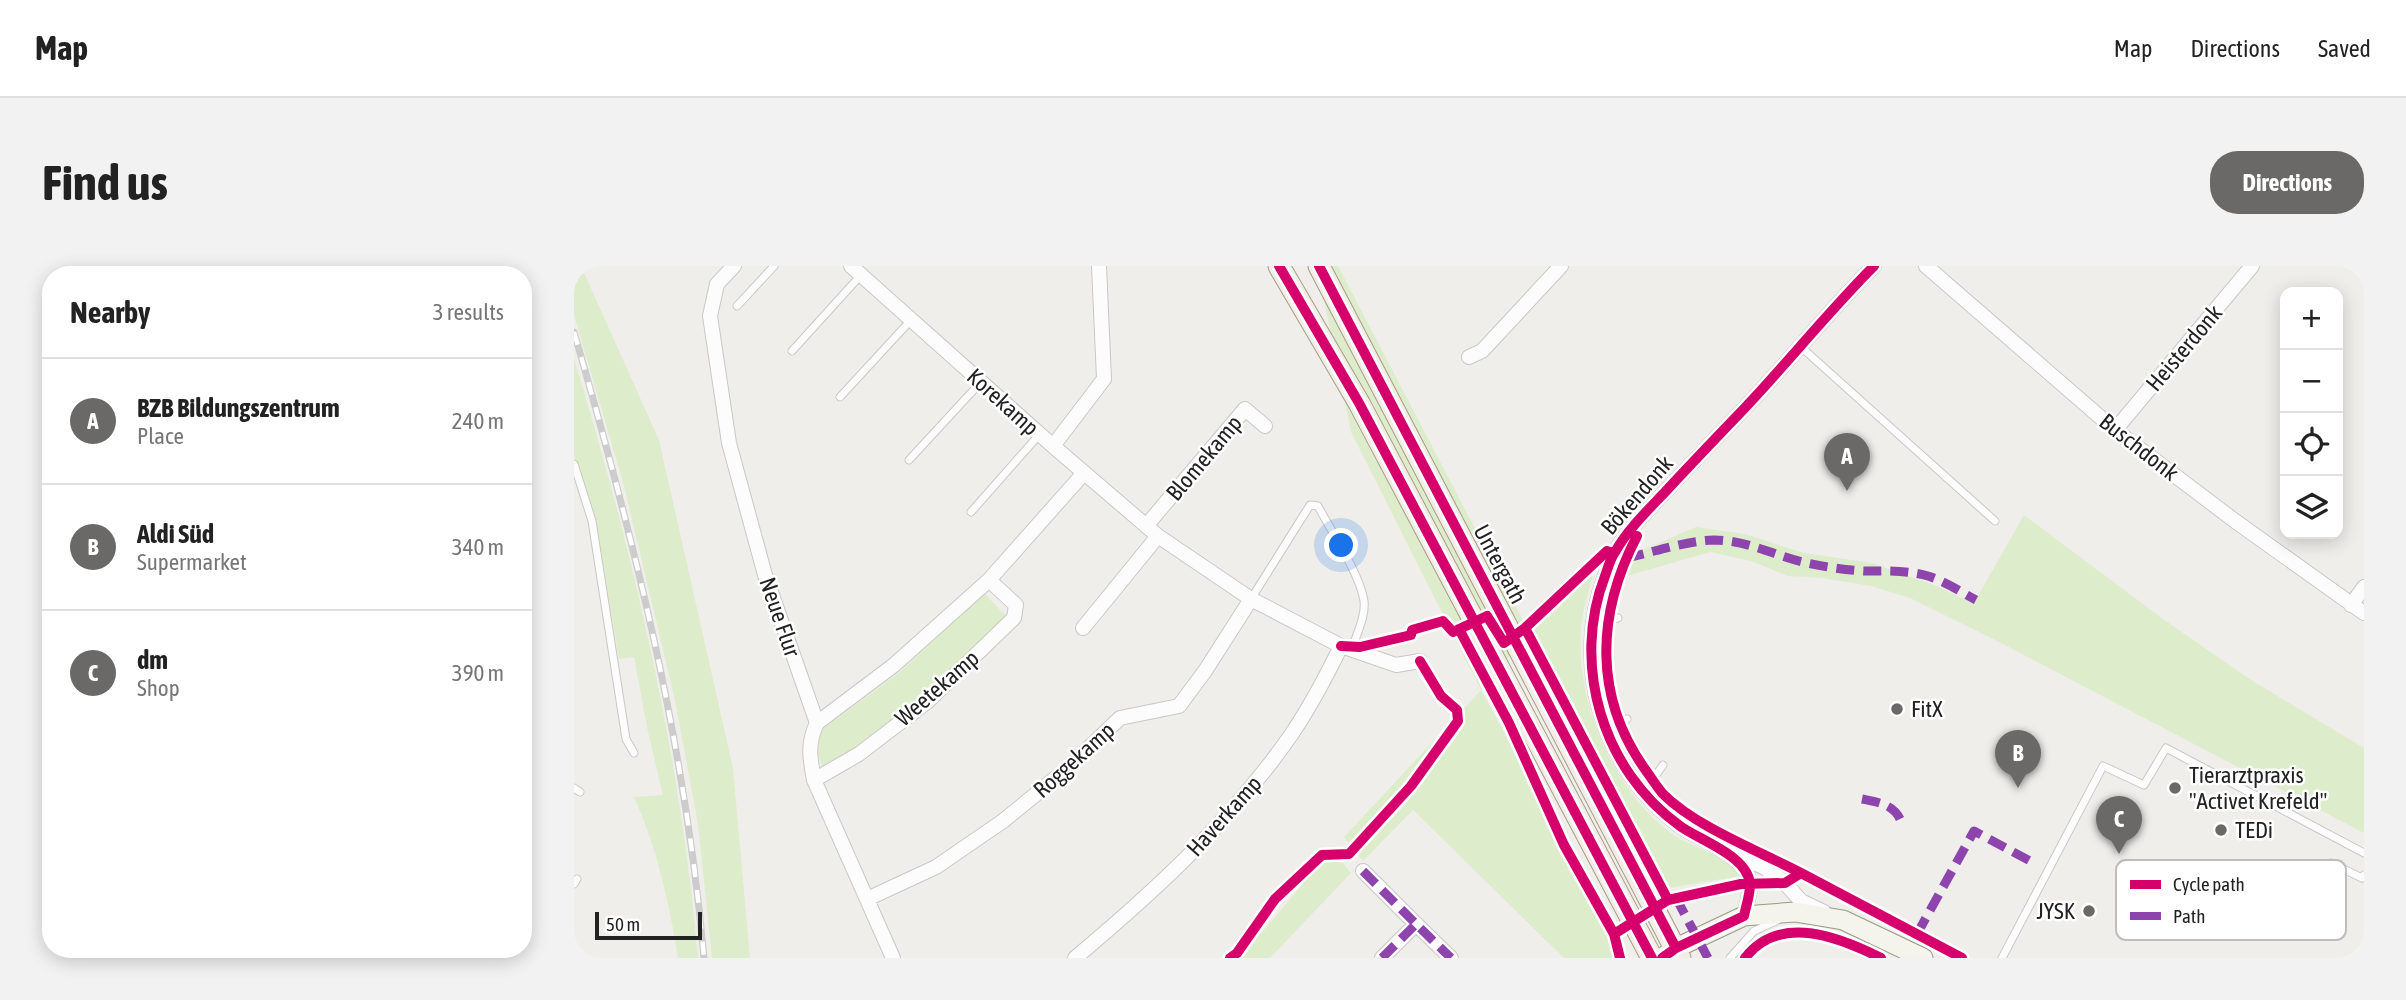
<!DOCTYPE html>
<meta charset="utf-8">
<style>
body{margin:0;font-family:"Asap Condensed",sans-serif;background:#f2f2f2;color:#222}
.controls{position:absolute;right:21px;top:21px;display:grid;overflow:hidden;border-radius:14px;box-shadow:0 4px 18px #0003}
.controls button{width:63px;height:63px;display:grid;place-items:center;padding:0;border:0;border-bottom:2px solid #e0e0e0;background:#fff;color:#222;font:35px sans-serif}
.scale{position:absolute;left:21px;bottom:18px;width:107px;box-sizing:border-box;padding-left:7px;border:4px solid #222;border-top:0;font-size:19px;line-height:24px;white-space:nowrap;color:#222;-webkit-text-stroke:5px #fff;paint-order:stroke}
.you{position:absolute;left:768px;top:280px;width:24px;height:24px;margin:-18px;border:5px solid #fff;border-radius:50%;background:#1a73e8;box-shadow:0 0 0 10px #1a73e833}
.badge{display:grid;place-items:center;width:46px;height:46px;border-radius:50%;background:#6a6968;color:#fff;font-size:23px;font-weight:700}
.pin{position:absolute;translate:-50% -58px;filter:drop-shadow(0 2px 4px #0008)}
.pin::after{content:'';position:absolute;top:37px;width:24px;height:21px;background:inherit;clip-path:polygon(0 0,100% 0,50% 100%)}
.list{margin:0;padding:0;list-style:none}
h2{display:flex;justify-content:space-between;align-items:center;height:91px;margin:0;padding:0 28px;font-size:30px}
h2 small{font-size:23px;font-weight:400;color:#767676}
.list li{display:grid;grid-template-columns:46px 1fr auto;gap:21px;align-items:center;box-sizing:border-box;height:126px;padding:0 28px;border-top:2px solid #e0e0e0}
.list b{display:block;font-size:26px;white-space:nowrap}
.list p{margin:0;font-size:23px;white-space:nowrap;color:#767676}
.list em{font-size:23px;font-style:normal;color:#767676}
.icon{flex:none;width:38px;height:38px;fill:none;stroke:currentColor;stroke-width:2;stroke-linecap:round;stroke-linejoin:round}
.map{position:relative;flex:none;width:1790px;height:692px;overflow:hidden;border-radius:28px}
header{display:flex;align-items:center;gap:42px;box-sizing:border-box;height:98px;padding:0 35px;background:#fff;border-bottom:2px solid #e0e0e0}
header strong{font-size:33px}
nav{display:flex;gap:38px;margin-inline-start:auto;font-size:24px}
.intro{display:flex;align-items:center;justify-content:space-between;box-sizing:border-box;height:168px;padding:0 42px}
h1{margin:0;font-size:49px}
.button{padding:18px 32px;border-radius:28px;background:#6a6968;color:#fff;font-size:24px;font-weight:700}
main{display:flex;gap:42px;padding:0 42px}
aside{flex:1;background:#fff;border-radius:28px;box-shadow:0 4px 18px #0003}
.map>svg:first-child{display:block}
</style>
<header>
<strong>Map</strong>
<nav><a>Map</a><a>Directions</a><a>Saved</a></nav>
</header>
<div class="intro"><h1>Find us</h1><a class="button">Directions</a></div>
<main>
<aside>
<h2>Nearby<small>3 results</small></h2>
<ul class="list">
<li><span class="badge">A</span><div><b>BZB Bildungszentrum</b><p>Place</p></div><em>240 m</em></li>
<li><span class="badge">B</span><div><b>Aldi Süd</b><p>Supermarket</p></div><em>340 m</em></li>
<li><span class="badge">C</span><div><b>dm</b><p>Shop</p></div><em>390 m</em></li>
</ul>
</aside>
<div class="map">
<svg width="1790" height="692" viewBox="0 0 1790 692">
<rect width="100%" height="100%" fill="#f0eeeb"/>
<path fill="#ddeccb" d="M0 0H7L85 174 159 502 176 692H138L124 558 101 434 50 220 0 49Z
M743 0H764L955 366 1020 304C1016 322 1009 342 1007 361 1000 432 1040 527 1098 568 1116 581 1157 590 1166 610L1089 623 955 367 907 424 929 464 980 572 1038 673 1042 692H990L839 544 789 595 770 571 907 424 777 166Z
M0 92C60 289 106 487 124 692H104C95 636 83 582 60 531L89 529 74 466 60 391 45 393 22 257 0 189Z
M1450 249 1589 353 1674 412 1790 482V567L1425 376 1336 332 1297 320 1248 312 1214 310 1177 295 1136 286 1039 314 1051 292 1122 261 1171 268 1230 287 1298 297 1360 319 1400 337Z
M410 327 432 350 354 426 264 497 249 503 244 488 246 465 326 406Z
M750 593 769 597 777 607 696 692H666Z"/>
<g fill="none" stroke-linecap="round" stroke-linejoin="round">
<g stroke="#c9c8c7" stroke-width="9">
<path id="lane" d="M163 40 200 0
M1227 81 1421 255
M218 85 287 9
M266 131 337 54
M335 194 407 116
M0 198 18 255 52 473 60 487
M397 246 465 169
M677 333 736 239 744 240C757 265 786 308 790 335 792 350 782 369 778 383
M1021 356 1044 352
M1034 467 1053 453
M0 522 6 526
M1070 526 1089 499
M1757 597 1788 612 1790 609
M0 618 3 613
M1156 692 1180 665 1204 654
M1428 692 1529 500 1570 519 1592 482 1790 587"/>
</g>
<g stroke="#c9c8c7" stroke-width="16">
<path id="street" d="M160 0 143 18 136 50 155 177 191 309 243 457C233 477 236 493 240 514L319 692
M277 0 479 180 584 270 677 333 767 380 822 399 846 395
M1352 0 1541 164 1661 255 1790 347
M895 91 908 85 987 0
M1541 164 1678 0
M479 180 530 113 525 0
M572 260 671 143 691 160
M1777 339 1790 321
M509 362 584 270
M243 457 320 399 415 314
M240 514 285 488 353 436 440 352 442 339 415 314 510 207
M1159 587 1191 602 1211 617 1227 635 1250 646
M789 605 842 658
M293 633 362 601 429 555 494 502 546 452 605 440 631 405 677 333
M1170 650C1172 640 1176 629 1176 619 1175 590 1125 574 1106 560 1028 504 997 398 1031 310 1034 302 1036 293 1041 286 1054 263 1074 244 1092 225 1116 199 1140 174 1165 148 1211 100 1253 47 1300 0
M501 692C581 625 657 555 717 469 736 441 752 411 767 380
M808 692 842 658 877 692"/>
</g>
<g stroke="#999a82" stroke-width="21">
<path id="secondary" d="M1088 692 1102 682 1170 650 1221 646 1269 654 1349 692"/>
</g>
<g stroke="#a79c86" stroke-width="23">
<path id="primary" d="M705 0 785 137 1078 692
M745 0 1106 692"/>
</g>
<use href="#lane" stroke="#fdfcfc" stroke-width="7"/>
<use href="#street" stroke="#fdfcfc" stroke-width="14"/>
<use href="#secondary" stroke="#f4f4ed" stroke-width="19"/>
<use href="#primary" stroke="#f3ede7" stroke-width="21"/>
<g stroke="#ccc" stroke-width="7">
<path id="rail" d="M0 66C60 273 111 476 130 692"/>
</g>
<use href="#rail" stroke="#fff" stroke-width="4.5" stroke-dasharray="13" stroke-linecap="butt"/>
<path stroke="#8e44ad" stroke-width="9" stroke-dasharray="18 9" stroke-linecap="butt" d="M1052 292C1081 286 1110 275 1140 274 1173 274 1201 290 1233 297 1252 301 1271 304 1291 305 1312 305 1333 304 1354 310 1370 315 1387 326 1402 334
M1288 533C1303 536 1319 538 1326 553
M789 605 842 658
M1102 632 1134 692
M1343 668 1400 565 1458 596
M808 692 842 658 877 692"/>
<g stroke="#fff" stroke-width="15">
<path id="cycleway" d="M705 0 785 137 1078 692
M745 0 1102 682
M1063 270C1022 349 1019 432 1073 506 1078 513 1083 521 1089 528 1122 561 1185 585 1227 607L1211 617 1167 618 1094 634
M951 362 1094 634 1040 668
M885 363 935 457 990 579 1040 668 1046 692
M767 380 786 381 837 369 838 364 869 355 879 366 913 350 930 377 951 362 1033 285 1040 287
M1227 607 1388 692
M656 692 663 687 701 633 748 589 775 588 837 520 884 455 883 444 867 430 846 395
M1088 692 1102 682 1170 650C1172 640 1176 629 1176 619 1175 590 1125 574 1106 560 1028 504 997 398 1031 310 1034 302 1036 293 1041 286 1054 263 1074 244 1092 225 1116 199 1140 174 1165 148 1211 100 1253 47 1300 0
M1171 692C1206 647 1265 671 1307 692"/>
</g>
<use href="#cycleway" stroke="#d6006c" stroke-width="10"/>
</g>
<g fill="#6a6968" stroke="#fff" stroke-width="2.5">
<circle cx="1323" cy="443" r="7"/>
<circle cx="1601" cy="522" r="7"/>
<circle cx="1647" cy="564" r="7"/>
<circle cx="1515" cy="645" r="7"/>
</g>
<g text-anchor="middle" stroke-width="5" stroke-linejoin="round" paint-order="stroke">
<g font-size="23" fill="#222" stroke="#fff">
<text transform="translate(1610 82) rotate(-50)" y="8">Heisterdonk</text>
<text transform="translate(429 136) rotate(42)" y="8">Korekamp</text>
<text transform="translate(1565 181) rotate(38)" y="8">Buschdonk</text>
<text transform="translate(630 192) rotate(-50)" y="8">Blomekamp</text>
<text transform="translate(1063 229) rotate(-49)" y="8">Bökendonk</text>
<text transform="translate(926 298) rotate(62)" y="8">Untergath</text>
<text transform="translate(206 351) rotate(71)" y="8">Neue Flur</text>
<text transform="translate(363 422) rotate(-41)" y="8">Weetekamp</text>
<text transform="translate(500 494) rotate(-42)" y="8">Roggekamp</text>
<text transform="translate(650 550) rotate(-48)" y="8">Haverkamp</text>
</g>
<g font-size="23" fill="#222" stroke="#fff" text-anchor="start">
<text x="1337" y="451">FitX</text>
<text x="1615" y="517">Tierarztpraxis<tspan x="1615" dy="26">"Activet Krefeld"</tspan></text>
<text x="1661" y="572">TEDi</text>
<text x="1501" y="653" text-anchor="end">JYSK</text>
</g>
</g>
<rect x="1542" y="594" width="230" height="80" rx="10" fill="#fff" stroke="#bdbdbd" stroke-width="2"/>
<rect x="1556" y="614" width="31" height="9" fill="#d6006c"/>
<rect x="1556" y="646" width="31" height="8" fill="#8e44ad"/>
<g font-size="19" fill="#222">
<text x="1599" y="625">Cycle path</text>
<text x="1599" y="657">Path</text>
</g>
</svg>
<div class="controls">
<button>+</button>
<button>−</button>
<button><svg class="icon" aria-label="locate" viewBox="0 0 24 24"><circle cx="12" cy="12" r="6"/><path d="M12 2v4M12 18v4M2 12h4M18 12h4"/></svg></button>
<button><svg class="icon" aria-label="layers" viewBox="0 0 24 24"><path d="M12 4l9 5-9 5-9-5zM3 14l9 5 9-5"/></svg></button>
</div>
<div class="scale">50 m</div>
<div class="you"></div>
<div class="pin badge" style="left:1273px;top:225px">A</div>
<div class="pin badge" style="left:1444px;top:522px">B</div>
<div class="pin badge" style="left:1545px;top:588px">C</div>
</div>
</main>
